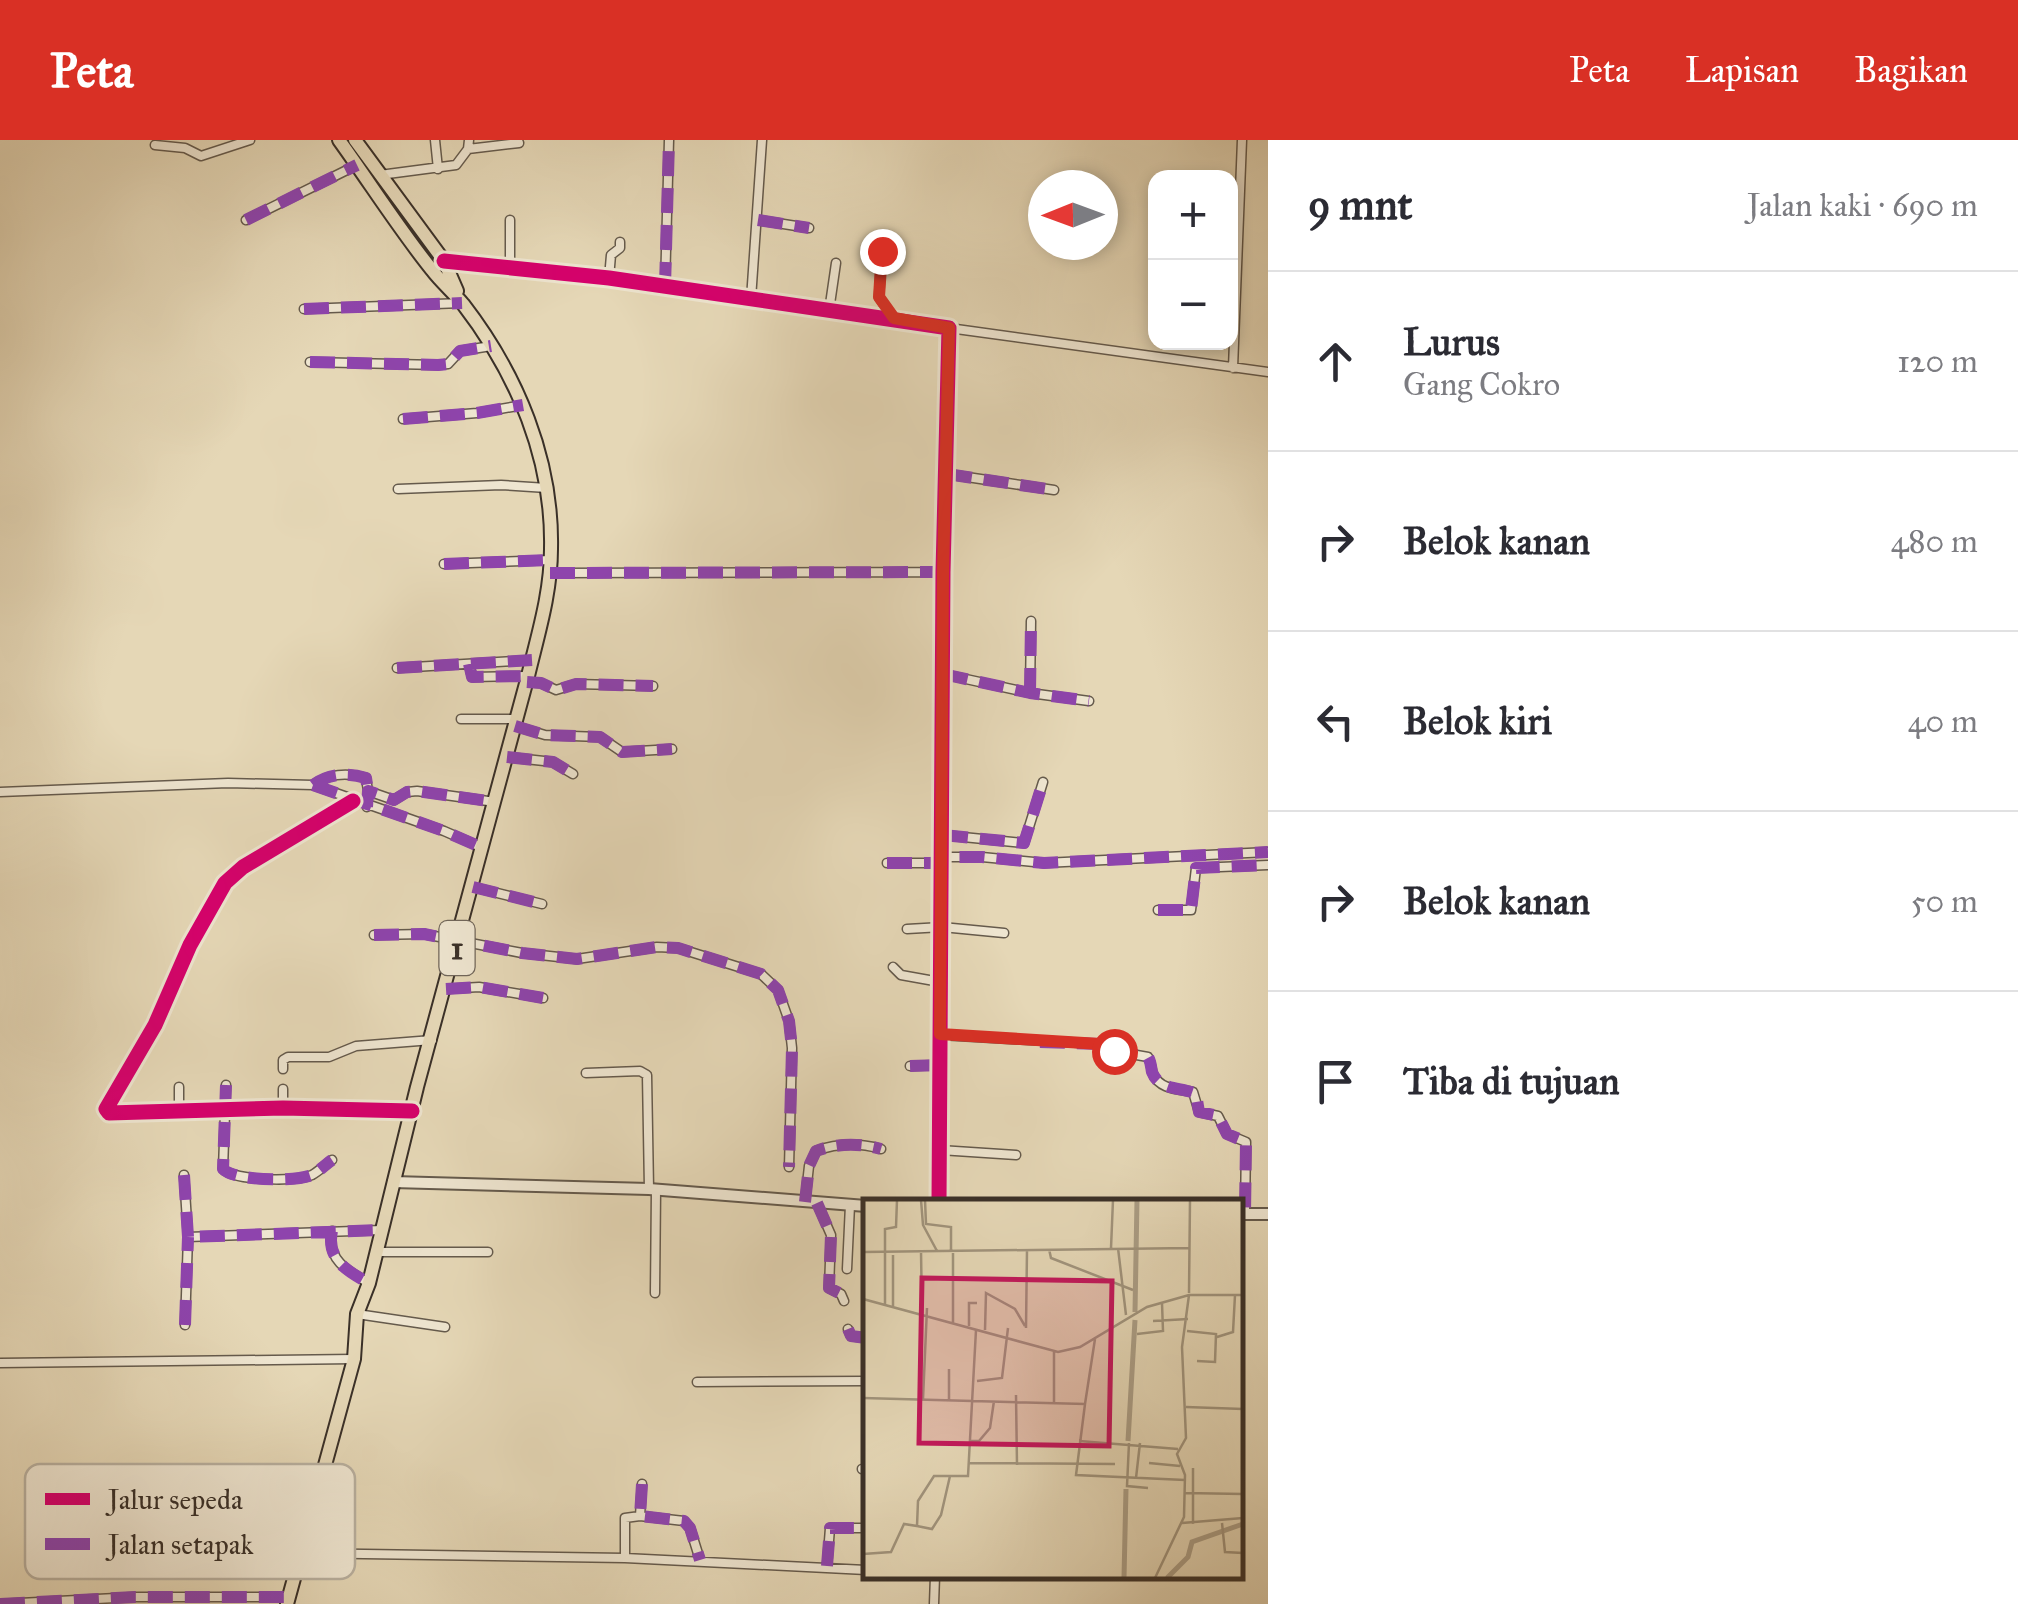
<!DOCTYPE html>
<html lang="id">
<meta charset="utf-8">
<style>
body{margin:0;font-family:"IM FELL Great Primer",serif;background:#f2f2f3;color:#2b2b33}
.controls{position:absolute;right:30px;top:30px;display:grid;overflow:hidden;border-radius:20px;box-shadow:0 5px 15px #0003}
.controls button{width:90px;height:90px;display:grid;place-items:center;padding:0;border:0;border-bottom:2px solid #e1e1e2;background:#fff;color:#2b2b33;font:50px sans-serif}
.compass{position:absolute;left:1028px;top:30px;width:90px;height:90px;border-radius:50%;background:#fff;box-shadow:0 5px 15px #0003;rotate:269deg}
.stop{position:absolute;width:30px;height:30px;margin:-22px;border:8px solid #d93025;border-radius:50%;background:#fff}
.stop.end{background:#d93025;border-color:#fff;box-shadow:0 2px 10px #0008}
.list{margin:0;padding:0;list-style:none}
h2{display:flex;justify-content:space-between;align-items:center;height:130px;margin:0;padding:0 40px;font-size:42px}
h2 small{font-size:32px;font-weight:400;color:#7c7c81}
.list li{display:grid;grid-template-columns:65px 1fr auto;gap:30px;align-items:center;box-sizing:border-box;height:180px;padding:0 40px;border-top:2px solid #e1e1e2}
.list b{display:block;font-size:38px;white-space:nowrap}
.list p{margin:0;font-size:32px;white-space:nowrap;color:#7c7c81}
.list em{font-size:32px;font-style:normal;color:#7c7c81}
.icon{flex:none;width:55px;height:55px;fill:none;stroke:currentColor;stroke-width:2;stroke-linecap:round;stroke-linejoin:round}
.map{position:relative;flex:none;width:1268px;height:1464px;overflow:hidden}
header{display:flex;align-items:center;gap:60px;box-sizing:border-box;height:140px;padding:0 50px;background:#d93025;color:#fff}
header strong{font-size:48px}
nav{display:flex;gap:55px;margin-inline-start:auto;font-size:35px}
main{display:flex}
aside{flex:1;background:#fff}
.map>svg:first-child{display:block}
</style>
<header>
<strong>Peta</strong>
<nav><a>Peta</a><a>Lapisan</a><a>Bagikan</a></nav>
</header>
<main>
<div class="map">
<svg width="1268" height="1464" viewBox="0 0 1268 1464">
<rect width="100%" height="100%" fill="#e5d7b6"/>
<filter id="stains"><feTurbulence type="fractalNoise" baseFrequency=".002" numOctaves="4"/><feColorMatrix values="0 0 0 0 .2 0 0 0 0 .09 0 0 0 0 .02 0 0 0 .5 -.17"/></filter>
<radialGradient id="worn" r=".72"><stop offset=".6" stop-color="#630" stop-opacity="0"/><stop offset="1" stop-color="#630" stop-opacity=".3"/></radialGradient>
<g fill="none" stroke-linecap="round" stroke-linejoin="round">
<g stroke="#655a4c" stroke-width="11">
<path id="minor" d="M435 0 438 29
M155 5 185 8 201 16 250 0
M468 9 519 3
M380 35 456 25 468 9 469 0
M246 80 357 25
M758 80 809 88
M882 111 879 157 893 178
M444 121 609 138 949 188 943 432 939 1062
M510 127V80
M609 138 611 115 620 108V102
M665 147 669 0
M751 159 762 0
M304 169 462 163
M829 171 836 123
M949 188 1268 232
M310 222 438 225 448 224 460 211 491 206
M1233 228 1242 0
M403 279 477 273 523 265
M947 334 1054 350
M398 349 501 345 547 348
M444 424 551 420
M550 433 943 432
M469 524 472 537 528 536
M397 528 532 520
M943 534 1030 553 1089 561
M527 542 541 543 556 550 576 544 653 546
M1030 553 1031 481
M461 579H517
M515 586 545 595 600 597 622 612 672 609
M507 617 553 622 573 634
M313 645C328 634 347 632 366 638L368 651
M0 652 228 643 313 645 444 691 483 708
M353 661 243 727 225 743 190 805 155 885 106 969 109 973 283 968 412 971
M367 667 368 651 394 660 407 652 417 651 495 662
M943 695 1024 703 1043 642
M887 723H932L943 717H982L1044 723 1268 712
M473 747 542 764
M1158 770H1191L1196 728 1268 725
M907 789 942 787 1004 793
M374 795 424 794 522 813 577 819 657 807 678 808 761 834 778 850 789 881 792 908 789 1027
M893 827 901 835 940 842
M446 849 479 847 543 858
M940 895 1100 904 1114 911 1148 917C1151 922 1151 928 1153 934 1160 950 1179 949 1193 952L1199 972 1218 976 1227 994 1246 1002 1245 1074
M910 926 939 925
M283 929V920L288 917H329L356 906 432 900
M586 933 640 931 647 935 649 1049
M226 945 223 1029C234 1041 296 1042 312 1035 318 1032 326 1024 332 1020
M179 947V972
M283 968V949
M940 1010 1016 1015
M184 1035 188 1097 382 1090
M805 1062 809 1026 816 1011C837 1003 860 1003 881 1009
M817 1063 831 1095 829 1148 841 1154 844 1161
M332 1091C326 1119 347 1131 369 1143
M377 1112H488
M847 1129 850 1065
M655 1153 656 1050
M357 1174 445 1187
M185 1185 188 1097
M848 1189 851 1196 866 1198
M0 1223 354 1219
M697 1242 866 1241
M862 1329H866
M642 1344 640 1376 684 1381 690 1388 700 1420
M625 1418V1378L640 1376
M227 1421 300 1413 625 1418 866 1430
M827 1426 830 1388H866
M0 1464 135 1457H289
M934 1464 935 1436"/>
</g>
<g stroke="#655a4c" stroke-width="14">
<path id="tertiary" d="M393 1042 649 1049 866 1066
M1240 1074H1268"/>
</g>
<g stroke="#3a3028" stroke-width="16">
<path id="trunk" d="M355 0 444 121 457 151
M287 1464 354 1219 357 1174 369 1143 417 947 528 536C538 494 551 453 551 409 553 319 517 234 463 164 453 152 441 142 432 130 399 89 370 43 339 0"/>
</g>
<use href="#minor" stroke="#eee5d0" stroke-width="8"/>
<use href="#tertiary" stroke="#eee5d0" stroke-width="10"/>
<use href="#trunk" stroke="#e5d7b6" stroke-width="12"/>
<path stroke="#8e44ad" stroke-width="12" stroke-dasharray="25 12" stroke-linecap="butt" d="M246 80 357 25
M758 80 809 88
M665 147 669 0
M304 169 462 163
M310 222 438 225 448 224 460 211 491 206
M403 279 477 273 523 265
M947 334 1054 350
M444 424 551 420
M550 433 943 432
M469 524 472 537 528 536
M397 528 532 520
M943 534 1030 553 1089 561
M527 542 541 543 556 550 576 544 653 546
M1030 553 1031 481
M515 586 545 595 600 597 622 612 672 609
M507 617 553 622 573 634
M313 645 444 691 483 708
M313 645C328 634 347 632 366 638L368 651
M367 667 368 651 394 660 407 652 417 651 495 662
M943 695 1024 703 1043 642
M887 723H932L943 717H982L1044 723 1268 712
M473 747 542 764
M1158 770H1191L1196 728 1268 725
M374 795 424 794 522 813 577 819 657 807 678 808 761 834 778 850 789 881 792 908 789 1027
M446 849 479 847 543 858
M1040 902 1100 904 1114 911 1148 917C1151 922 1151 927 1152 932 1159 951 1182 947 1196 954L1199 972 1218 976 1227 994 1246 1002 1245 1074
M910 926 939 925
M226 945 223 1029C234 1041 296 1042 312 1035 318 1032 326 1024 332 1020
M184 1035 188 1097 382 1090
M805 1062 809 1026 816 1011C837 1003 860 1003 881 1009
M817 1063 831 1095 829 1148 841 1154 844 1161
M332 1091C326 1119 347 1131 369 1143
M185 1185 188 1097
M848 1189 851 1196 866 1198
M862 1329H866
M642 1344 640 1376 684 1381 690 1388 700 1420
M827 1426 830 1388H866
M0 1464 135 1457H289"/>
<g stroke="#eee5d0" stroke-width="21">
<path id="cycleway" d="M444 121 609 138 949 188 943 432 939 1062
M353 661 243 727 225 743 190 805 155 885 106 969 109 973 283 968 412 971"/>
</g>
<use href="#cycleway" stroke="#d6006c" stroke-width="15"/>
</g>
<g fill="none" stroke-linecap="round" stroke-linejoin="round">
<path stroke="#d93025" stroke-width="12" d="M882 111 879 157 894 178 949 188 943 432 940 894 1100 904 1114 911"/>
</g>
<g text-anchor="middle" stroke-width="9" stroke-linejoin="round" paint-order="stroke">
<rect fill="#eee5d0" stroke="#70665a" stroke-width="2.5" x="439.5" y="781" width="35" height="54" rx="8"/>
<g font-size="32" font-weight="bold" fill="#3a3028">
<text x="457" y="819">1</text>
</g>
</g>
<g transform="translate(863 1059)">
<rect width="380" height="380" fill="#e5d7b6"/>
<path fill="none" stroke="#ab9e86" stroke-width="5" d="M272 113 274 1M265 242 272 121M261 379 263 290M304 379 325 358 329 343 380 325"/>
<path fill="none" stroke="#a1947d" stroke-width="2.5" d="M58 1 60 26 74 52M62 1 63 25 88 28V52M248 49 250 1M255 49 263 116M186 50 188 59 270 91M58 52 59 114M0 53 327 49M30 56V108M326 94 327 1M0 100 195 153 217 148 284 108 326 96H380M22 106V30L33 28 34 1M290 122 325 120M90 124V52M106 127V104H114M163 129 164 51M122 131 123 94 152 110 162 127M324 132 353 135 352 163 334 162M274 135 300 132 299 104M354 138 370 133 372 96M114 182 139 179 145 129M153 196 154 266M0 199 222 205 232 140M60 200 64 109M86 201V170M191 204V153M222 205 213 276 322 281M323 208 380 210M107 242H116L127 229 131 202M216 242 315 250M266 244 264 287 285 289M106 264 252 265M286 264 317 267M330 269V325M273 279 277 244M322 294 380 295M319 324 380 319M359 324 362 353 380 354M54 327 69 330 78 316 87 277M0 355 28 353 41 325 54 327 55 302 71 277H105L113 131M292 379 321 318 322 276 314 255 323 239 319 148 326 96"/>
<path fill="#c2185b" fill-opacity="0.15" stroke="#c2185b" stroke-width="5" d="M59 79 249 82 246 247 56 244Z"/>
<rect width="380" height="380" fill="none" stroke="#3a3028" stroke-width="5"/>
</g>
<rect x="25" y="1324" width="330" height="115" rx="15" fill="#eee5d0" stroke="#b8af9e" stroke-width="2.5"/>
<rect x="45" y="1353" width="45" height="12" fill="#d6006c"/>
<rect x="45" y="1398" width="45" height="12" fill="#8e44ad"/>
<g font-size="28" fill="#3a3028">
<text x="108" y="1369">Jalur sepeda</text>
<text x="108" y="1414">Jalan setapak</text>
</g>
<rect width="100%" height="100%" filter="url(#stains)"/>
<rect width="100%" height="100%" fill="url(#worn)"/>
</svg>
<div class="controls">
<button>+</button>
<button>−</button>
</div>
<svg class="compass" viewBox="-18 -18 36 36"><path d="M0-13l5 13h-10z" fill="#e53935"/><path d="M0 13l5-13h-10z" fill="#7c7c81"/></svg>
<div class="stop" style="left:1114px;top:911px"></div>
<div class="stop end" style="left:882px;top:111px"></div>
</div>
<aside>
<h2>9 mnt<small>Jalan kaki · 690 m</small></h2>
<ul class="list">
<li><svg class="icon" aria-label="ahead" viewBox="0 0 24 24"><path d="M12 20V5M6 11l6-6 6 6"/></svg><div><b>Lurus</b><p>Gang Cokro</p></div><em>120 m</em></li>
<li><svg class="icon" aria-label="right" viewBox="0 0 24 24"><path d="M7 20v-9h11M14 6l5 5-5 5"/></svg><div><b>Belok kanan</b></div><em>480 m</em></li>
<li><svg class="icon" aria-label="left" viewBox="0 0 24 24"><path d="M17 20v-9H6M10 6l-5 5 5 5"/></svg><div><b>Belok kiri</b></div><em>40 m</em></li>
<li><svg class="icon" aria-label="right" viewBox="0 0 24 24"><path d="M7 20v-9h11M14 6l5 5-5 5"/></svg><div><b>Belok kanan</b></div><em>50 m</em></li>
<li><svg class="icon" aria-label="arrive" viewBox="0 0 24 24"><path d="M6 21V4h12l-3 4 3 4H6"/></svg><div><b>Tiba di tujuan</b></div></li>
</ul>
</aside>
</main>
